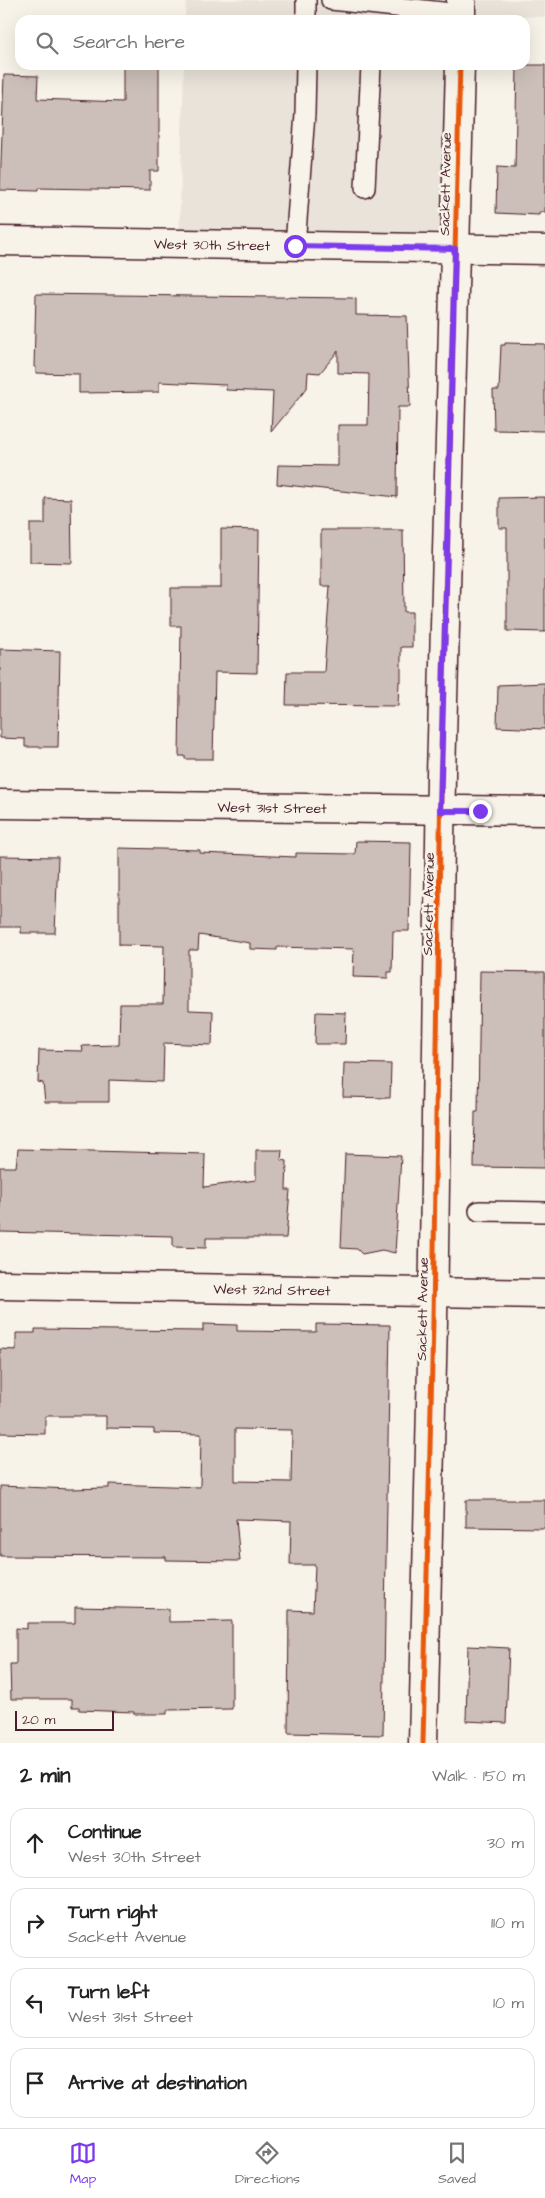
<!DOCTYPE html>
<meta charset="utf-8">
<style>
body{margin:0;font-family:"Architects Daughter",sans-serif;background:#f6f6f6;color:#222}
.scale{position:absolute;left:15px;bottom:12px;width:99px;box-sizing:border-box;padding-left:5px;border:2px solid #4a1f2b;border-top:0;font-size:14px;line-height:18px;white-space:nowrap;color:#4a1f2b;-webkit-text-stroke:4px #f7f3e8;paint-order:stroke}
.stop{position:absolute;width:15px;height:15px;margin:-11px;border:4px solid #7c3aed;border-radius:50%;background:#fff}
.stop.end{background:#7c3aed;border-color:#fff;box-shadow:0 1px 5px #0008}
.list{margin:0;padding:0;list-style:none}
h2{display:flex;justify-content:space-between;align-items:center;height:65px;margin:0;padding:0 20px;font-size:21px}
h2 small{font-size:16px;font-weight:400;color:#767676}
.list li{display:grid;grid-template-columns:32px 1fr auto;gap:15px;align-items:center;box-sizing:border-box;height:70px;margin:0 10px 10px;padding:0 10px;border:1px solid #e0e0e0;border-radius:15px}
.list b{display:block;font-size:19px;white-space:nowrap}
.list p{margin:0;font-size:16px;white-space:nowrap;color:#767676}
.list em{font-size:16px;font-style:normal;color:#767676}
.icon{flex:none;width:28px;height:28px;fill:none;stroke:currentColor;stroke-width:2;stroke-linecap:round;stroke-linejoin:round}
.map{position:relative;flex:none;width:545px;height:1743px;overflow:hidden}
.search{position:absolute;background:#fff;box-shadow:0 5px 20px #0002;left:15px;right:15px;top:15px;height:55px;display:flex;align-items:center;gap:12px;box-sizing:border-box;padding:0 18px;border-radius:15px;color:#767676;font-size:19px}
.sheet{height:385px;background:#fff}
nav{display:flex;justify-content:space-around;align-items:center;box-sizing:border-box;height:70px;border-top:1px solid #e0e0e0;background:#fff;font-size:14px;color:#767676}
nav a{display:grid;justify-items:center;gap:2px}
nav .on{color:#7c3aed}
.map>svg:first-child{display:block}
</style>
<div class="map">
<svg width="545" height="1743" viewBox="0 0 545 1743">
<rect width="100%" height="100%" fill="#f7f3e8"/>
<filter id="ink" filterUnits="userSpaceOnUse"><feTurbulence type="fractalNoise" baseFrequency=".02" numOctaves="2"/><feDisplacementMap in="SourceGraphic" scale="10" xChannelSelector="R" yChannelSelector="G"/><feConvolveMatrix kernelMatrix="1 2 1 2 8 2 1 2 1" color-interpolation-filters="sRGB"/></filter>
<g filter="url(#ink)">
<path fill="#eae3da" d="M186 0H545V17L461 14V20H185Z
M184 65H460L455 249 179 244Z"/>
<path fill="#ccbfb9" stroke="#4a1f2b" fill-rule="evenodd" d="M123 65H159V171H150V190L38 188V191L0 190 4 75 38 76 37 99 123 102Z
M517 65H545V212H539V215L496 213 497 167 515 168Z
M36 294 352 298 356 299V315L407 316 410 407H398L397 497 277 484 278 465 338 466V425H368L369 374 338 373V351L320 373 308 372 307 388 271 432 273 392 226 390V385L159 382V392L79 393V374L36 373V367H34Z
M505 343 545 344V431L494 430 493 390H499L501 345H505Z
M545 497V632L507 631V528H499V498Z
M45 498 71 499 72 563 30 562V524H45Z
M221 529 259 530 257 673 215 672 213 759H185V756H179L181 626H171V588H221Z
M321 530H403L404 612H412V647H401V681H399L398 706 286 705 287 672H324L330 586H321Z
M0 649 60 651 58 747H25V739L0 738Z
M545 683V729L497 727 498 685Z
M356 841 411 842 409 931H393L392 972H388V978L353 977 354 949 277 947V950L250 949V943L199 935 198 950H189V1010L213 1011 212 1045 164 1043 163 1082 109 1080V1102H45L43 1083 38 1082 39 1050 83 1051 82 1046 119 1045 120 1004H163L164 946 119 945V848L200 850V853L296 857V853L355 854Z
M0 856 58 857 55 933H21V927H0Z
M480 971 545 972V1168L474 1167 475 1112H478Z
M316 1012 346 1013 345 1044H315Z
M344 1063 391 1064 390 1098 343 1097Z
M18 1149 205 1154 204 1187 256 1180V1150H282L281 1160 287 1161 286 1190H290L286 1238H206V1248L173 1247V1236L0 1232V1167H16Z
M345 1154 401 1156 395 1253 382 1250 362 1254 357 1249 341 1248Z
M203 1324 237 1325V1331L316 1332V1324L390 1325 383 1735 288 1733 289 1610 313 1611 315 1565H290L291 1521 236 1519 240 1561 166 1560V1557L0 1556V1486L70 1489 109 1488V1484L200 1487 201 1434 154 1433V1429L106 1428V1416H45V1434L0 1433V1349L16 1350V1333H35V1329L203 1331ZM235 1429 292 1430 291 1482 235 1481Z
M466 1500H545V1528L466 1527Z
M75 1607 169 1609V1622L232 1621V1709L167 1710V1714H134V1712L79 1710V1707H72V1699H11L10 1664H16V1628L27 1629V1623H75Z
M468 1646 509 1648 506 1723 466 1721Z"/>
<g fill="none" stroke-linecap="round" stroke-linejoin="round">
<g stroke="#4a1f2b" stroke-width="22">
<path id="lane" d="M331 0 461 14
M306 20V0
M365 188 371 65
M295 246 305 114 306 65
M479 1211 545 1212"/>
</g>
<g stroke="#4a1f2b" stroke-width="31">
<g id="street">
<path d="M461 20V0"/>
<path id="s1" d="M0 241 545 250"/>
<path id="s2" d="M0 804 545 811"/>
<path id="s3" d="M0 1285 545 1294"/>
<path d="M423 1743 433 1321 441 775 460 65"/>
</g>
</g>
<use href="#lane" stroke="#f7f3e8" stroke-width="19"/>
<use href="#street" stroke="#f7f3e8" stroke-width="28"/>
<g stroke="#f7f3e8" stroke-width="8">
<path id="cycleway" d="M423 1743 433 1321 441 775 460 65"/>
</g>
<use href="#cycleway" stroke="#e8590c" stroke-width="5"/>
</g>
</g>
<g fill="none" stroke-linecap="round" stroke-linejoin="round" filter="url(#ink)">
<path stroke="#7c3aed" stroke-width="6" d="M295 246 455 249 440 811H480"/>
</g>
<g text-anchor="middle" stroke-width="5" stroke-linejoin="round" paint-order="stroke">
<g font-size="14" fill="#4a1f2b" stroke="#f7f3e8">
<text transform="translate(445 184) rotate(-89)" y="5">Sackett Avenue</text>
<text dy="5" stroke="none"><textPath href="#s1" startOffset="212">West 30th Street</textPath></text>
<text dy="5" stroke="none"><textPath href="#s2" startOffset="272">West 31st Street</textPath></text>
<text transform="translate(428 904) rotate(-89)" y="5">Sackett Avenue</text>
<text dy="5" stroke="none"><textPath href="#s3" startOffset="272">West 32nd Street</textPath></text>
<text transform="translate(422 1309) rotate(-89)" y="5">Sackett Avenue</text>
</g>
</g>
</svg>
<div class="scale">20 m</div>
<div class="stop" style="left:295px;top:246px"></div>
<div class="stop end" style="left:480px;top:811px"></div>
<div class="search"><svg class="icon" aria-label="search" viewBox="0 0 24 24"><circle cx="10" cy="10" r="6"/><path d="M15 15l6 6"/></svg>Search here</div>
</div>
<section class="sheet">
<h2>2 min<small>Walk · 150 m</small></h2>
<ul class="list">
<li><svg class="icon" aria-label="ahead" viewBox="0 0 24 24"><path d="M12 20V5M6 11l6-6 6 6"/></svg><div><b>Continue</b><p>West 30th Street</p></div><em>30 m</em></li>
<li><svg class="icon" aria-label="right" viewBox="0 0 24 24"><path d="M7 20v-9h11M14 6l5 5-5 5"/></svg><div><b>Turn right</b><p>Sackett Avenue</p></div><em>110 m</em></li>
<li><svg class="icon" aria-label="left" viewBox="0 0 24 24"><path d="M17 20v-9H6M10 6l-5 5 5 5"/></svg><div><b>Turn left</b><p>West 31st Street</p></div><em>10 m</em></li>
<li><svg class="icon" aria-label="arrive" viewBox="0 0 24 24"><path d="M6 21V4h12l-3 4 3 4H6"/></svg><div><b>Arrive at destination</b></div></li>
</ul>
</section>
<nav>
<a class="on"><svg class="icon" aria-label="map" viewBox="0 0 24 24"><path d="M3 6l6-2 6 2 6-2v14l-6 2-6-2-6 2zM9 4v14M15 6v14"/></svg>Map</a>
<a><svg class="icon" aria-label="directions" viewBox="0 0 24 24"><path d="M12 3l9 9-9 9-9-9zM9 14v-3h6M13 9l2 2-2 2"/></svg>Directions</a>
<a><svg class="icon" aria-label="saved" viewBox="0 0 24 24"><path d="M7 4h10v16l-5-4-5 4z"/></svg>Saved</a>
</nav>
